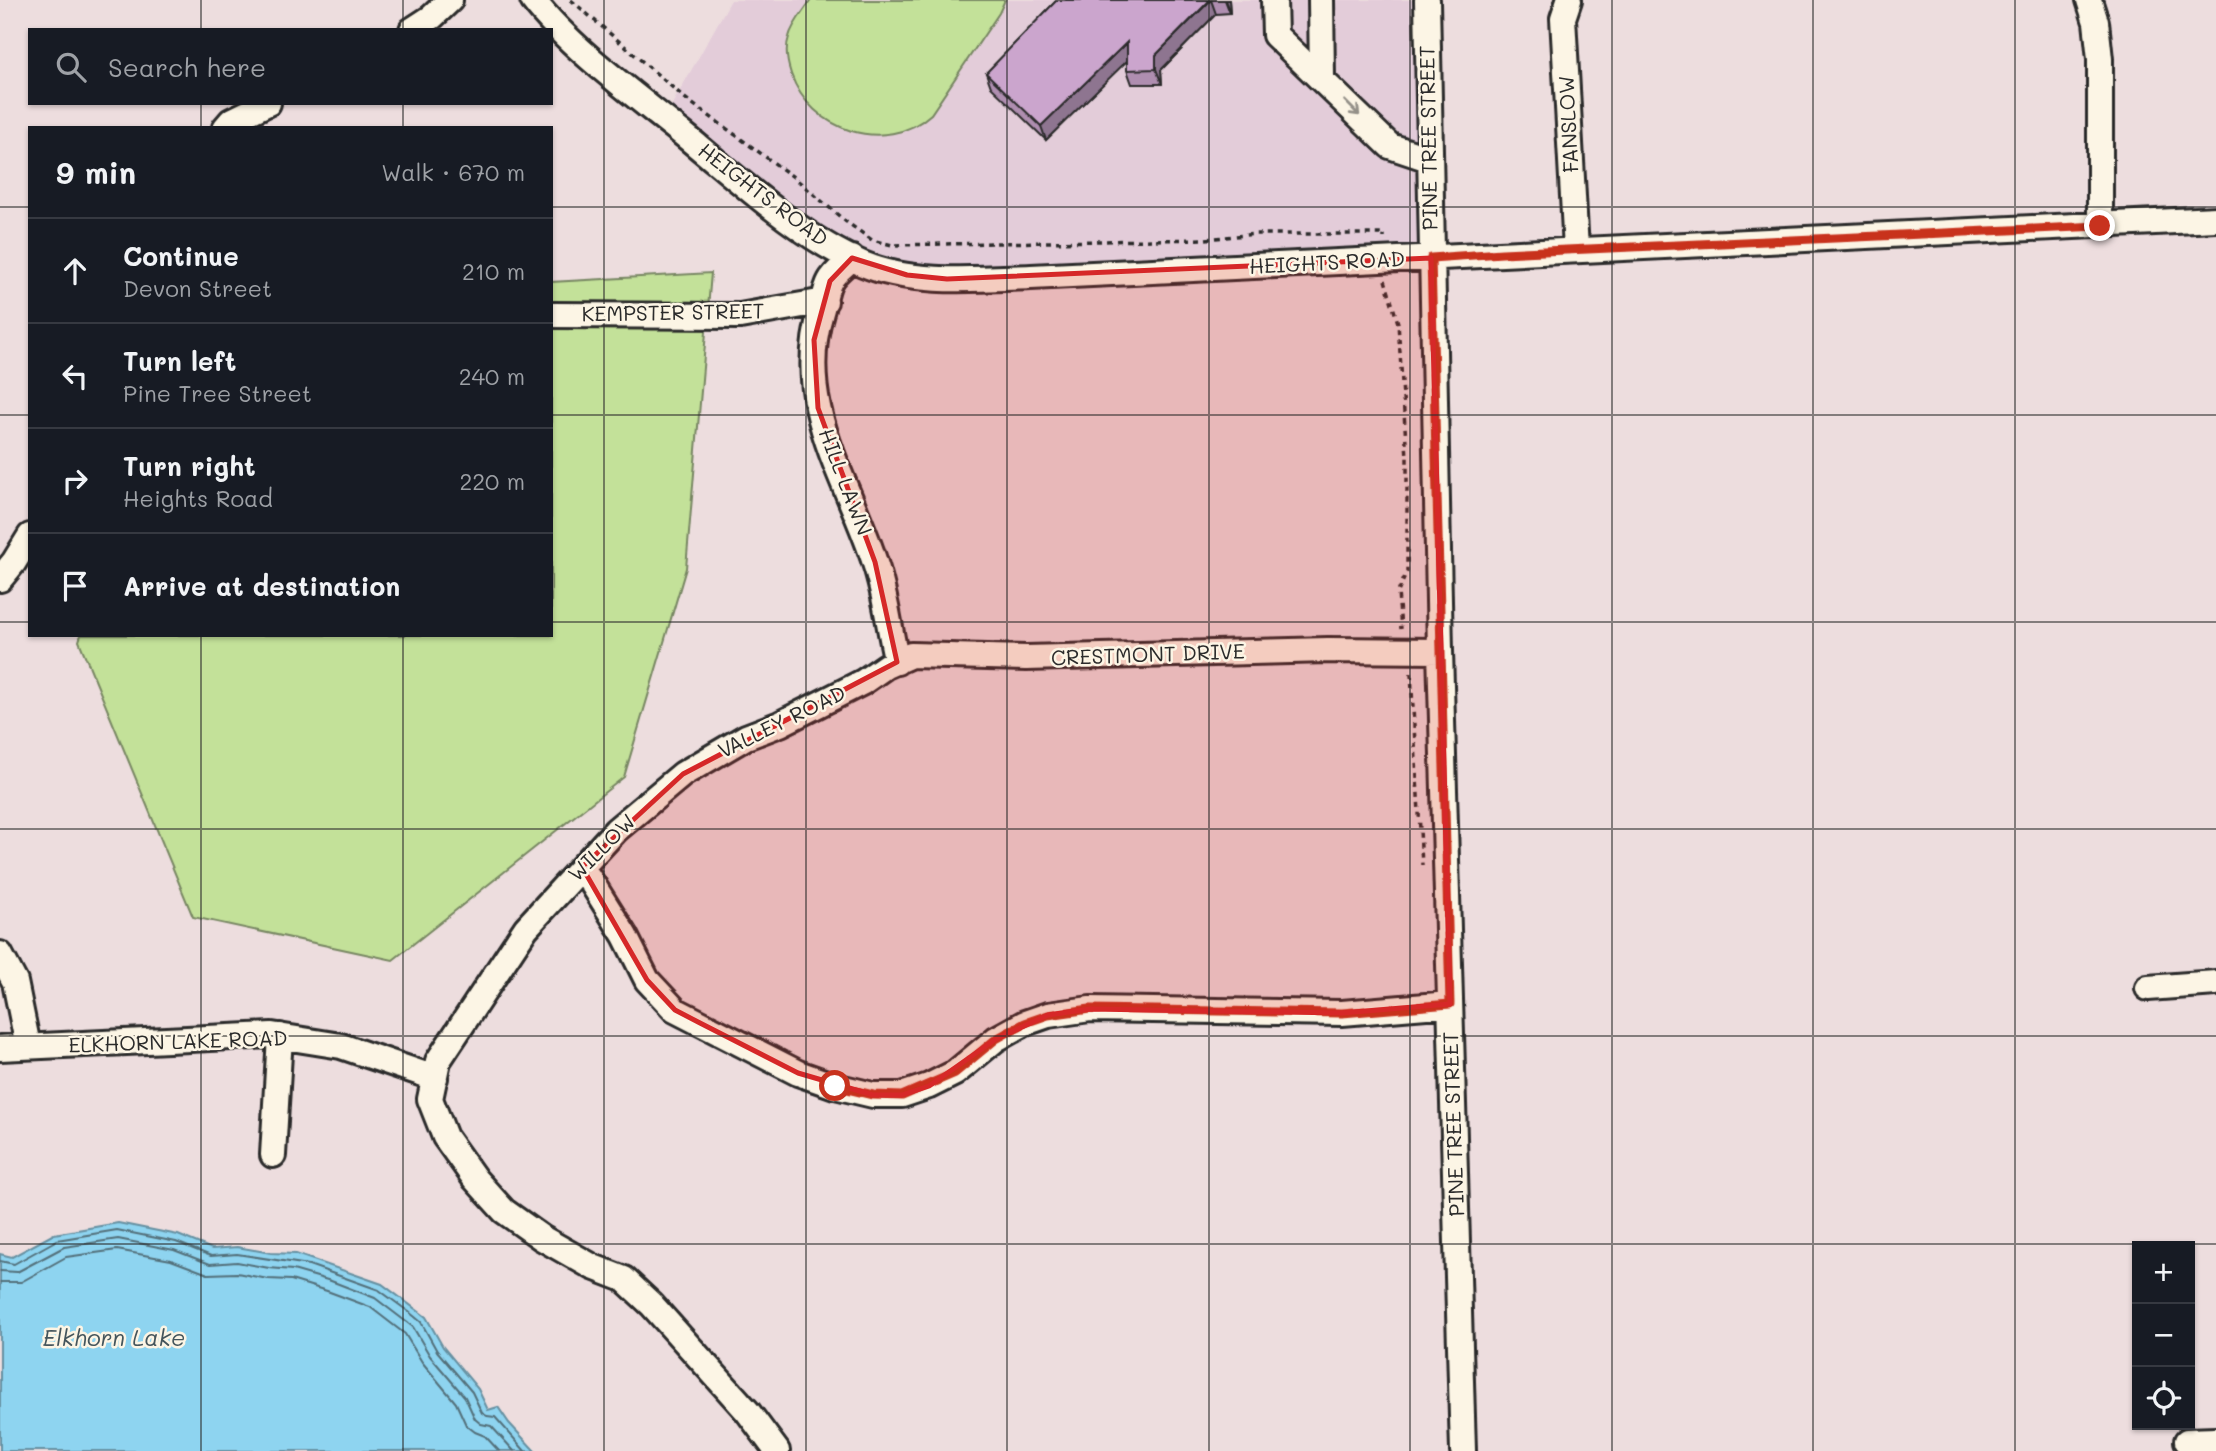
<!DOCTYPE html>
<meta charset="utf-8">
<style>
body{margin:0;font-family:Mali,sans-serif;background:#242831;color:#f1f3f6}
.controls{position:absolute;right:21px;bottom:21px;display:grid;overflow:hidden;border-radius:0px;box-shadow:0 2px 5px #0004}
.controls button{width:63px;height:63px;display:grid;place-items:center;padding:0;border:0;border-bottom:2px solid #363941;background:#171b24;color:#f1f3f6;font:35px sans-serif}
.stop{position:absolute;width:21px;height:21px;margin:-16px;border:5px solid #c8321e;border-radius:50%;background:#fff}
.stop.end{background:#c8321e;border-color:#fff;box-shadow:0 2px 7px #0008}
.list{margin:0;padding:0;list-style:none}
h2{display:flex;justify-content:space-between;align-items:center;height:91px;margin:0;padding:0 28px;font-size:30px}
h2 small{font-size:23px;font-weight:400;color:#9ea1a6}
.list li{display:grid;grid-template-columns:46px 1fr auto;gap:21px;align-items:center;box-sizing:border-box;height:105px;padding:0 28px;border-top:2px solid #363941}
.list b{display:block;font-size:26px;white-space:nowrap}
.list p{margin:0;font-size:23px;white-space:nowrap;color:#9ea1a6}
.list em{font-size:23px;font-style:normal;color:#9ea1a6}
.icon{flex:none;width:38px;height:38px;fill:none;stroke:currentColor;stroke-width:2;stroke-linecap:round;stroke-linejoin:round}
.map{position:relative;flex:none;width:2216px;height:1451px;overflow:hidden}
.search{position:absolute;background:#171b24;box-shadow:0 2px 5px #0004;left:28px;top:28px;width:525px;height:77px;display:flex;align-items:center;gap:18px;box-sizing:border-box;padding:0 24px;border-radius:0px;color:#9ea1a6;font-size:26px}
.panel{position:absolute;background:#171b24;box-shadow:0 2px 5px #0004;left:28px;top:126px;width:525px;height:511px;border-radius:0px}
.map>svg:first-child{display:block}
</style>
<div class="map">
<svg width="2216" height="1451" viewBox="0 0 2216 1451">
<rect width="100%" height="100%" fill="#edddde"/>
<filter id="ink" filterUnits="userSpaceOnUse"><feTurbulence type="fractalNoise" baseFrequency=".0143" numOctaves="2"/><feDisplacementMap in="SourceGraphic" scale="14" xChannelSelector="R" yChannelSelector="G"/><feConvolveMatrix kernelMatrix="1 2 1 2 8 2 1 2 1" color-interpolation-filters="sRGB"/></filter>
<g filter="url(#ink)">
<path fill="#e3ccd9" d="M731 0H1417L1424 249 925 268 872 260 824 236 670 108Z"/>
<path fill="#c3e199" stroke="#778662" stroke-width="2" d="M811 0H1005L999 13 931 114C885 156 810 130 791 74 787 62 785 48 789 37 792 24 804 11 811 0Z
M711 273 686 568 624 777 393 960 193 917 79 641 81 635H551V282Z"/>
<path fill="#8ed4f0" stroke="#6690a1" stroke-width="2" d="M118 1223 178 1235 212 1249 237 1247 271 1253 296 1254 382 1284 426 1317 443 1347 478 1389 488 1410 498 1407 509 1423 535 1451H0V1254L12 1257 54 1234Z"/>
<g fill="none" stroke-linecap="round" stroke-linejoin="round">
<path stroke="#536f7a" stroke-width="2" d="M0 1261 14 1264 57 1240 117 1230 176 1242 211 1256 237 1254 309 1265 379 1290 409 1312 421 1322 437 1351 472 1392 482 1413 487 1416 495 1417 525 1451
M0 1271 17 1272 64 1247 118 1239 174 1250 210 1264 237 1262 269 1268 293 1270 331 1281 375 1298 413 1327 430 1356 465 1397 475 1419 481 1424 491 1426 514 1451
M0 1282H21L66 1257 117 1250 171 1260 208 1274 237 1273 268 1279 291 1280 327 1291 370 1307 405 1334 422 1362 456 1403 466 1425 475 1432 485 1436 499 1451"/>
<g stroke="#2b2b2b" stroke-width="30">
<path id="minor" d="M533 0C570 48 635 95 683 134 737 178 799 237 863 264 913 285 977 279 1031 277L2216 219
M1274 0 1275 35 1390 146 1429 159
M1321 0 1322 79
M1427 0 1440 651 1463 1451
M1569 0 1563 18 1576 250
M2089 0 2096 22 2100 59V225
M412 30 432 17 450 0
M225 128 231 121 268 103
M852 258C845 265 834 273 830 281 825 290 824 303 821 312 793 405 848 479 875 563 886 595 889 629 897 662
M551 315 740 316 825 301
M0 579 14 562 30 536
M582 867 625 936 647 980 675 1010 798 1073 835 1086 873 1095H902L929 1086 955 1073 996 1039 1025 1023 1048 1015 1090 1009 1342 1013 1450 1004
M0 954 15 982 28 1046
M2148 988 2216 983
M0 1048 272 1035 341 1046 435 1078
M273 1155 280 1036
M2187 1441 2216 1440
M777 1451 748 1412 652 1305 624 1279 593 1267 542 1238 504 1211 475 1179 445 1137 430 1099 438 1061 526 928 616 830 683 774 746 737 780 724 863 682 886 666 911 655 1026 658 1328 650 1440 651"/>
</g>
<path stroke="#2b2b2b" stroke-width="3.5" stroke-dasharray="5 5" stroke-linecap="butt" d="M571 0 686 99 796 179 845 221 872 240 892 245 1205 239 1255 234H1384V238
M1385 280 1398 323 1407 457V572L1398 592 1401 629
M1411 673 1422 865"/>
<use href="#minor" stroke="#fcf5e5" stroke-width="24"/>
</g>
<path fill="#af8eb0" stroke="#2b2b2b" stroke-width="2" d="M1057 0H1229L1230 13 1216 14 1161 70 1162 84H1132L1127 70V60L1046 140 991 87 986 73Z"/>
<path fill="#8e7490" stroke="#2b2b2b" stroke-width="2" d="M1211 0 1216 14 1161 70 1162 84 1156 69V55Z
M1225 0H1229L1230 13Z
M1127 42 1132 56 1046 140 1041 126Z"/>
<path fill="#cba5cd" stroke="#2b2b2b" stroke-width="2" d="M1057 0H1210L1156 55V69L1127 70V42L1041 126 986 73Z"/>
<defs><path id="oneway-shaft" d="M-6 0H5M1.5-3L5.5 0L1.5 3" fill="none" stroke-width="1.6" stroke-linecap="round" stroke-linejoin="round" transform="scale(1.75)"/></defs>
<use stroke="#949088" href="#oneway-shaft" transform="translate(1352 108) rotate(45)"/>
</g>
<g fill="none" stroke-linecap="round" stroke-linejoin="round" filter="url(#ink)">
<path stroke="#c8321e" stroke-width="9" d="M835 1086 873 1095 902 1096 955 1073 996 1039 1025 1023 1048 1015 1090 1009 1342 1013 1450 1004 1431 258 1502 253 2100 226"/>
</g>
<path fill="#d62828" fill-opacity="0.2" stroke="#d62828" stroke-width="5" stroke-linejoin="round" d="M852 258 907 275 947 279 1431 258 1450 1004 1342 1013 1090 1009 1048 1015 996 1039 929 1086 902 1095H873L798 1073 700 1023 675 1010 647 980 582 867 683 774 897 662 875 562 818 408 814 340 830 281Z"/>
<path fill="none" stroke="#2b2b2b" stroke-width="2" stroke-opacity="0.55" d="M201 0V30M403 0V30M604 0V1451M806 0V1451M1007 0V1451M1209 0V1451M1410 0V1451M1612 0V1451M1813 0V1451M2015 0V1451M201 103V128M403 103V128M0 207H30M551 207H2216M0 415H30M551 415H2216M0 622H30M551 622H2216M201 635V1451M403 635V1451M0 829H2216M0 1036H2216M0 1244H2216"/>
<g text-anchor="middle" stroke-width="5" stroke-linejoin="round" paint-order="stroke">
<g font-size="21" fill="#2b2b2b" stroke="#fcf5e5">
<text transform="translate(1569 124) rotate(-93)" y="7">FANSLOW</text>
<text transform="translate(1429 138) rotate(-91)" y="7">PINE TREE STREET</text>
<text transform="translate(763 195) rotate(37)" y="7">HEIGHTS ROAD</text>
<text transform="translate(1327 263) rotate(-3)" y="7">HEIGHTS ROAD</text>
<text transform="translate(673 313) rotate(-1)" y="7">KEMPSTER STREET</text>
<text transform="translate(845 482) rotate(69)" y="7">HILL LAWN</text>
<text transform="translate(1148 655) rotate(-2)" y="7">CRESTMONT DRIVE</text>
<text transform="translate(782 722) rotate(-26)" y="7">VALLEY ROAD</text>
<text transform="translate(602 848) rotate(-45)" y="7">WILLOW</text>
<text transform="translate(178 1042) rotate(-2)" y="7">ELKHORN LAKE ROAD</text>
<text transform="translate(1454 1124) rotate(-92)" y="7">PINE TREE STREET</text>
</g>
<g font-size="23" font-style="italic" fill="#44555c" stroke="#fcf5e5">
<text x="114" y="1346">Elkhorn Lake</text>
</g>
</g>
</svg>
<div class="controls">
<button>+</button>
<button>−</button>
<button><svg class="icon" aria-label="locate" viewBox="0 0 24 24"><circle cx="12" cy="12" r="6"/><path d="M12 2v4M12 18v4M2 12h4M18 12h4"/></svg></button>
</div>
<div class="stop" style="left:835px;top:1086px"></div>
<div class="stop end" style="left:2100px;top:226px"></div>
<div class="search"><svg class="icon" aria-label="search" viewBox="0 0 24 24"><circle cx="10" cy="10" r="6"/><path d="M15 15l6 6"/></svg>Search here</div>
<section class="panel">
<h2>9 min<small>Walk · 670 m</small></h2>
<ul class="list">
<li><svg class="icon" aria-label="ahead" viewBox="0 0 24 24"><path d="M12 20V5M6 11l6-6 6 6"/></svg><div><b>Continue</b><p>Devon Street</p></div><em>210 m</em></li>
<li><svg class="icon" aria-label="left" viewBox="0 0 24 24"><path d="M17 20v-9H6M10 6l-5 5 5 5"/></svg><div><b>Turn left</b><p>Pine Tree Street</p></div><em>240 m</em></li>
<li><svg class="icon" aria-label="right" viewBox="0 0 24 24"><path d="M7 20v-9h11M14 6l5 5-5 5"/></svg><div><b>Turn right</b><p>Heights Road</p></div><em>220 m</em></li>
<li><svg class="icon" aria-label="arrive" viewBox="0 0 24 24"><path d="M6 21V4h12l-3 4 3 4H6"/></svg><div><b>Arrive at destination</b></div></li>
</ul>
</section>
</div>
